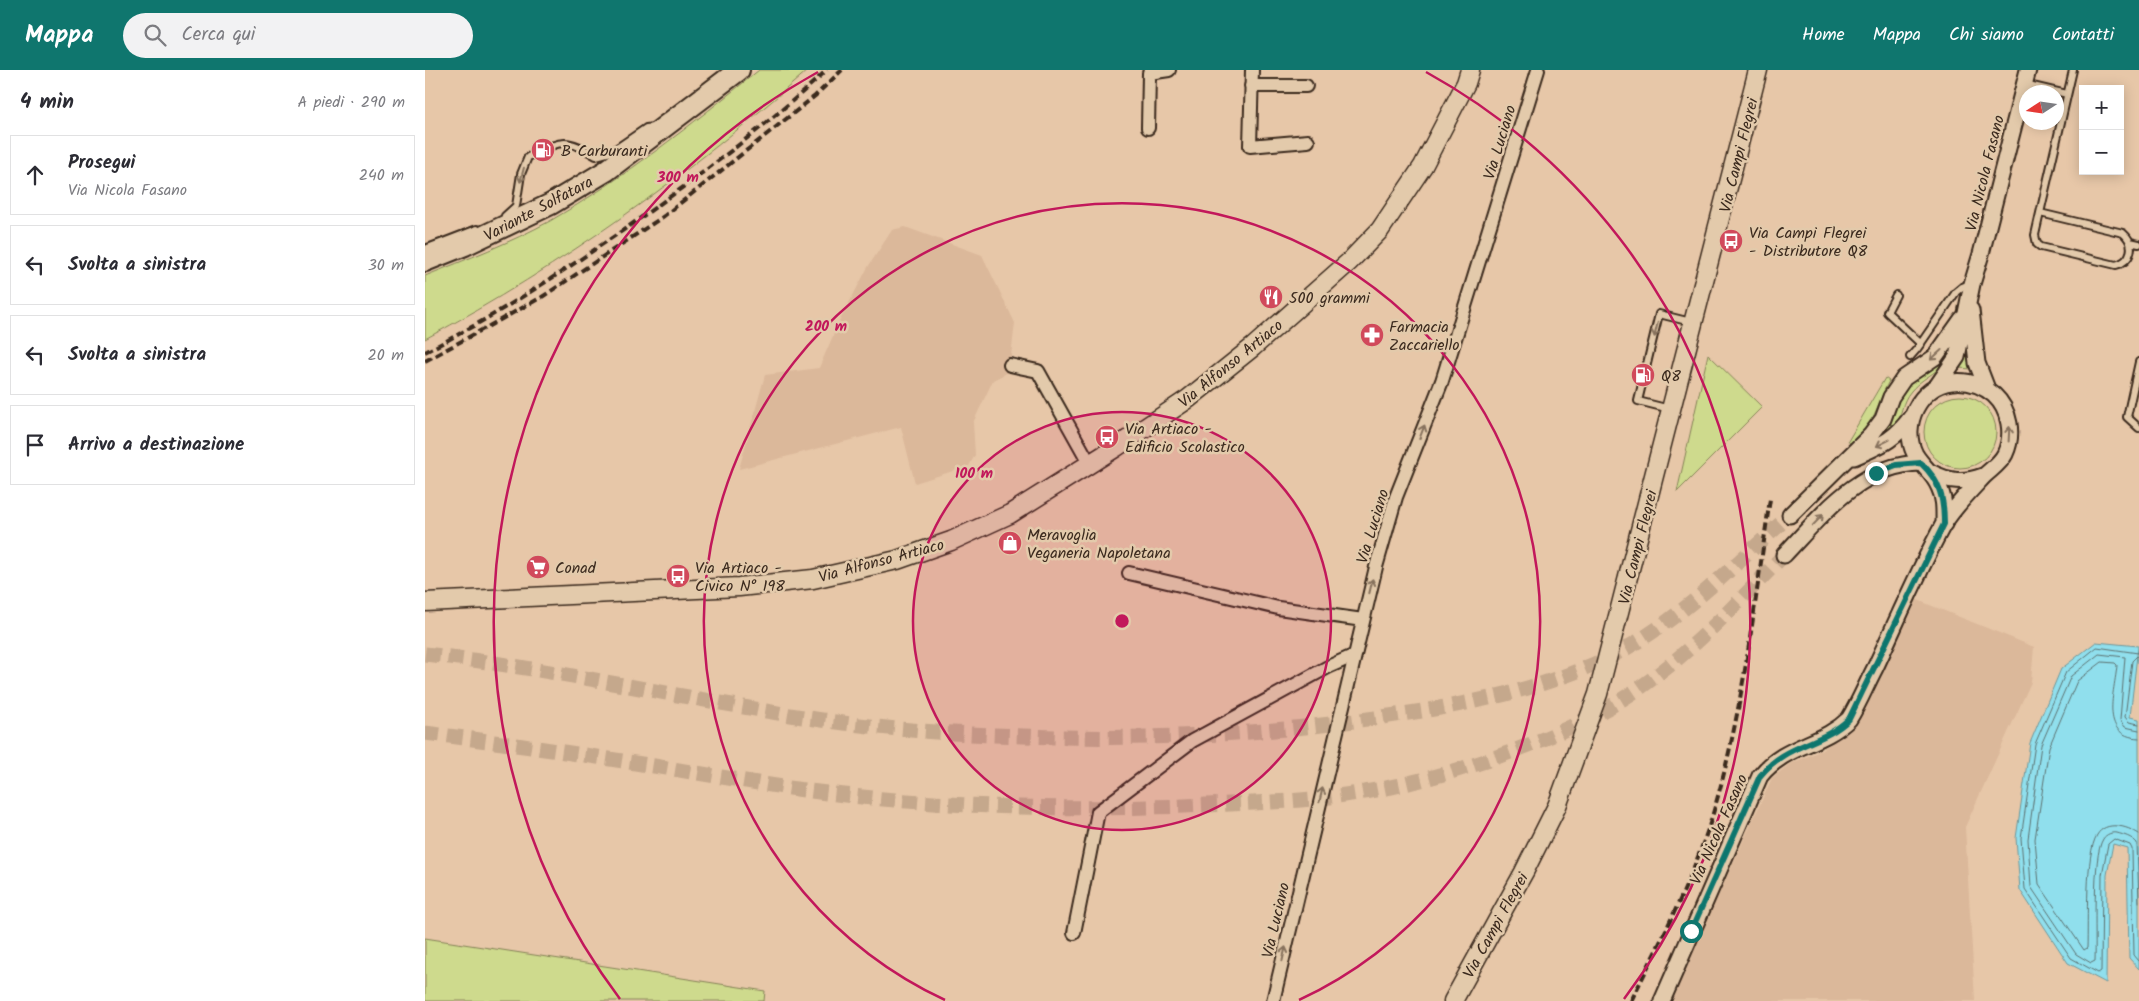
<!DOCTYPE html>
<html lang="it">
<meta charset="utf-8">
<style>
body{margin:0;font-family:Kalam,sans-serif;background:#f2f2f3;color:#2b2b33}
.controls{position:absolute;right:15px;top:15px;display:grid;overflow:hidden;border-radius:0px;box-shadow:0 2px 12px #0003}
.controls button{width:45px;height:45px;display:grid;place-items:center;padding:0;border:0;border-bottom:1px solid #e1e1e2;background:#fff;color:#2b2b33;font:25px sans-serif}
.compass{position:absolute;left:1594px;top:15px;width:45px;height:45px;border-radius:50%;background:#fff;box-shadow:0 2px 12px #0003;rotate:258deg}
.stop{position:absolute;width:15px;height:15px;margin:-11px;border:4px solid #0f766e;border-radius:50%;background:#fff}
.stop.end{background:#0f766e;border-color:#fff;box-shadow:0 1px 5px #0008}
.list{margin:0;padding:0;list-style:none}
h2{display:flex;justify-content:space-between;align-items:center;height:65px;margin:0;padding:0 20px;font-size:21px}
h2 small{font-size:16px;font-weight:400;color:#7c7c81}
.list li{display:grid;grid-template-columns:32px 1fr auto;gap:15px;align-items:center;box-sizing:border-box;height:80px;margin:0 10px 10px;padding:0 10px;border:1px solid #e1e1e2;border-radius:0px}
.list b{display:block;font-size:19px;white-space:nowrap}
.list p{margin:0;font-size:16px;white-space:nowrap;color:#7c7c81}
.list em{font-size:16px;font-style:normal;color:#7c7c81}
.icon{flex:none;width:28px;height:28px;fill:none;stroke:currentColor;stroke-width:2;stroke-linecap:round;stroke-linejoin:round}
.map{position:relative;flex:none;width:1714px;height:931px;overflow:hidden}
header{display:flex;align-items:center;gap:30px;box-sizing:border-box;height:70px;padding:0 25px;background:#0f766e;color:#fff}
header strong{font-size:24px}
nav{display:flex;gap:28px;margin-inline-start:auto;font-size:18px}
.search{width:350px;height:45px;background:#f2f2f3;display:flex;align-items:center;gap:12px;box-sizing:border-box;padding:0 18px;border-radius:28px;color:#7c7c81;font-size:19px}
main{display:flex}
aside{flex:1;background:#fff}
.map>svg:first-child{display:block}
</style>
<header>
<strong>Mappa</strong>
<div class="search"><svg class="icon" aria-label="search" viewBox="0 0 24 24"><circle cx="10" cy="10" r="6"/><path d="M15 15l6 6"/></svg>Cerca qui</div>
<nav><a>Home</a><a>Mappa</a><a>Chi siamo</a><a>Contatti</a></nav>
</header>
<main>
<aside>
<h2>4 min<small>A piedi · 290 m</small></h2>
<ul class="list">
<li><svg class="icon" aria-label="ahead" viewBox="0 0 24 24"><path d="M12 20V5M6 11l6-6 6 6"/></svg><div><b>Prosegui</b><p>Via Nicola Fasano</p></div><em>240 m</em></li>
<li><svg class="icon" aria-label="left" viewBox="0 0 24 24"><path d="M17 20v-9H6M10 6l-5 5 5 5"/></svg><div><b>Svolta a sinistra</b></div><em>30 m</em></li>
<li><svg class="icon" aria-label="left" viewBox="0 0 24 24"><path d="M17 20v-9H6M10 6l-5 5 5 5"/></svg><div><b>Svolta a sinistra</b></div><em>20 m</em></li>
<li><svg class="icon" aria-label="arrive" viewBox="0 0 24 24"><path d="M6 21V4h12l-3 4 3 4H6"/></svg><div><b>Arrivo a destinazione</b></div></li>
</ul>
</aside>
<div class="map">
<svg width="1714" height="931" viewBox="0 0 1714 931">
<rect width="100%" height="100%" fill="#e7c7a8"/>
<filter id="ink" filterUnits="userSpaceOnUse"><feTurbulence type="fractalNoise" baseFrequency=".02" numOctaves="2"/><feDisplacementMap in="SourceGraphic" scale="10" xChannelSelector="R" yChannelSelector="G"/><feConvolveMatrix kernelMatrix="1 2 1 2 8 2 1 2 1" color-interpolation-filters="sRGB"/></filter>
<g filter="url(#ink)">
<path fill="#dbb89a" d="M480 157 557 185 590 253 584 302 568 310 548 353 550 385 544 396 490 413 476 357 314 399 340 305 394 298 414 252 443 197 467 160Z
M1490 529 1609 577 1606 612 1540 757 1550 931H1245L1347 708 1365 694 1397 680 1430 656Z"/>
<path fill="#ceda8d" stroke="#848256" d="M334 0H383C266 103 138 195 0 269V206C42 189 85 173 125 151 200 108 267 54 334 0Z
M1542 266 1546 299 1534 298Z
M1527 276C1522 302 1501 303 1486 321 1476 332 1477 347 1470 356 1466 361 1459 364 1454 368L1468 343 1473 330 1483 314 1518 288Z
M1283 284 1337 337 1252 422Z
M1460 308 1464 311C1450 337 1451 354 1426 375L1423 371Z
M1499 362a36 36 0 1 1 72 0a36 36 0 1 1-72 0Z
M0 868 340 921 339 931H0Z"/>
<path fill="#90dfed" stroke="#6e979a" d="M1671 572 1713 576 1705 647 1714 649V899L1704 888 1702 778 1688 774 1682 805 1681 913 1643 893 1595 820 1591 768 1605 673 1636 599Z"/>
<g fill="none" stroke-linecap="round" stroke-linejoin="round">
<path stroke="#5d7271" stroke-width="1" d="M1714 581 1713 583 1672 577 1641 602 1610 674 1596 768 1600 819 1646 888 1673 903 1676 901 1677 805 1683 774 1689 769 1705 775 1707 779 1709 885 1714 891
M1714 586 1713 585 1707 591 1700 647 1704 652 1714 654
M1714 660 1700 657 1695 650 1700 587 1674 584 1646 606 1616 675 1603 769 1606 817 1651 884 1666 893 1670 891C1671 867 1667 786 1678 769 1681 764 1687 762 1692 763 1699 765 1707 767 1712 773L1714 832
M1714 668C1673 666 1690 622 1692 595L1690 593 1677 592 1652 611 1624 677 1610 769 1614 814 1659 880 1662 878C1663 853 1660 784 1672 765 1681 750 1702 756 1714 764"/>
<path stroke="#c5a88c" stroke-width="15" stroke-dasharray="15 8" stroke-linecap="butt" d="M0 584C133 599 265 630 397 650 464 660 531 664 598 666 711 670 824 666 935 650 1025 638 1117 623 1198 580 1257 548 1315 490 1365 445
M0 663C91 674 181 688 272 703 310 709 348 716 386 721 517 738 651 741 782 735 826 733 869 732 912 726 997 716 1104 681 1179 640 1250 601 1303 542 1359 485"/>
<g stroke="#3b2a1e" stroke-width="10">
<path id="service" d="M1600 14 1642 24
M1615 143 1698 163C1711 174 1707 191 1691 195L1616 177 1612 174 1610 165Z
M1615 143 1648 0
M80 146 91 136 96 104 103 87C136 71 139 66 171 86L186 82 221 58 229 57
M1705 172 1714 174
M0 179 52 159
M1471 225 1462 242 1496 274
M1485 287 1492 279 1531 222 1537 217 1545 214
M1714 292 1702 347 1714 358
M1245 339 1213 331 1234 244 1266 252"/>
</g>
<g stroke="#3b2a1e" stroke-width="16">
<path id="minor" d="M827 0 825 76 883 71
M826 16H881
M723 58 724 3 744 0
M585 295 613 301 665 394
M704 503 853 538 938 550
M649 863 673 742 767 671 903 597 930 585
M848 931 951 497 971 427 1017 311 1113 0"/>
</g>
<g stroke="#3b2a1e" stroke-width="19">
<path id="tertiary" d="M1546 240 1552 293 1562 319
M1512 316 1532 287 1547 214 1556 184 1603 0
M1429 387C1456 375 1469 371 1487 346
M1505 402C1524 412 1539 413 1558 406
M1365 445 1446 365 1458 349 1466 327 1479 308 1510 287 1537 249
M1359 485C1397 445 1436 394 1496 393
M1237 931 1335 706C1361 674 1396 676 1424 649 1434 633 1441 615 1450 598 1472 551 1493 501 1518 455 1528 438 1545 421 1559 406 1566 399 1575 394 1580 384 1589 365 1585 340 1569 325 1557 315 1543 310 1527 312 1495 315 1475 355 1490 384 1497 396 1509 404 1514 417 1520 429 1519 441 1519 454"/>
</g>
<g stroke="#3b2a1e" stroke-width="21">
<path id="secondary" d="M0 532 314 517 388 509 472 490 526 471 585 444 690 378 763 329 828 277 924 192 955 160 998 96 1041 13 1045 0
M1028 931 1099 802 1132 736 1173 624 1333 0"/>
</g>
<g stroke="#3b2a1e" stroke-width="24">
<path id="primary" d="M0 191 40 175 126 134 181 101 314 0"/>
</g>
<use href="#service" stroke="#e3caab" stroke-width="6"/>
<use href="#minor" stroke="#e3caab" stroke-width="12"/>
<use href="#tertiary" stroke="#e3caab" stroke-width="15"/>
<use href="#secondary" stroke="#e3caab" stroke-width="18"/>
<use href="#primary" stroke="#e3caab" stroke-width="20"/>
<path stroke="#3b2a1e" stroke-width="4" stroke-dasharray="8 4" stroke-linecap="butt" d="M0 282C69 247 133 205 197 161 268 111 338 59 402 0
M0 291 117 227 239 146 390 26 417 0
M1206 931C1235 872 1266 813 1286 750 1318 646 1329 536 1345 429"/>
</g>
<defs><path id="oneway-shaft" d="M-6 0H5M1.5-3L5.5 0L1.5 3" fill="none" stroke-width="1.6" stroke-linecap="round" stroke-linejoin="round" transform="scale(1.25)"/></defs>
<g stroke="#87725d">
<use href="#oneway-shaft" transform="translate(97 105) rotate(105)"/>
<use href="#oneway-shaft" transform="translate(1231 260) rotate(103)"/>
<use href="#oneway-shaft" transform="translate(1511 285) rotate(138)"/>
<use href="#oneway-shaft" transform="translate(997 362) rotate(-69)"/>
<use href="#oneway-shaft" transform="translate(1584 364) rotate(-87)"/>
<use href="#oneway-shaft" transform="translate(1458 373) rotate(153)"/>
<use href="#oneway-shaft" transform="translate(1393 450) rotate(-46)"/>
<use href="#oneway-shaft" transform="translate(946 516) rotate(-77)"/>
<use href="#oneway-shaft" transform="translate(896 725) rotate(-77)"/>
<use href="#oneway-shaft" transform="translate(859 884) rotate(-77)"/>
</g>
</g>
<g fill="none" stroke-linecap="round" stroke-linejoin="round" filter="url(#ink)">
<path stroke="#0f766e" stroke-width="6" d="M1266 861 1335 706C1361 673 1396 676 1424 649L1519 454C1519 428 1515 411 1496 393L1471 395 1451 403"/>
</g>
<circle cx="697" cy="551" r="209" fill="#c2185b" fill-opacity=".12"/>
<g fill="none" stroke="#c2185b" stroke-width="2.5">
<circle cx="697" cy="551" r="209"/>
<path d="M520 930A418 418 0 1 1 874 930"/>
<path d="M195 929A628 628 0 0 1 393 2M1001 2A628 628 0 0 1 1199 929"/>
</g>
<defs>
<g id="fuel-disc" transform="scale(1.25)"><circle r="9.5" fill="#d1495b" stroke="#e3caab"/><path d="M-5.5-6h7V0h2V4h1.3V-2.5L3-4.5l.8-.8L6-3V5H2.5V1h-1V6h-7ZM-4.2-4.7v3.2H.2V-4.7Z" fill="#fff"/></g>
<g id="bus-disc" transform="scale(1.25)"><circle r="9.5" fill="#d1495b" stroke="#e3caab"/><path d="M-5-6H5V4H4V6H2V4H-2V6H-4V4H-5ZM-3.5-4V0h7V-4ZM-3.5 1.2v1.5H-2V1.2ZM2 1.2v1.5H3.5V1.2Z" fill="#fff"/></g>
<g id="restaurant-disc" transform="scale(1.25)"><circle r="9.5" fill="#d1495b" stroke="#e3caab"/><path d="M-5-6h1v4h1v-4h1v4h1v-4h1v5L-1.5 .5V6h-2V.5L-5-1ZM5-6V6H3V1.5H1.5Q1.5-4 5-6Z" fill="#fff"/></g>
<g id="pharmacy-disc" transform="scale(1.25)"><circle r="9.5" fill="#d1495b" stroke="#e3caab"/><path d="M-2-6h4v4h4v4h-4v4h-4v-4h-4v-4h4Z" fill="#fff"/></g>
<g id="shop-disc" transform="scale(1.25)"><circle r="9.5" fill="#d1495b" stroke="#e3caab"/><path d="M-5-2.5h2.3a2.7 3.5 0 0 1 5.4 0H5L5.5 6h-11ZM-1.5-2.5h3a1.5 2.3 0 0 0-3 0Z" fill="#fff"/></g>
<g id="supermarket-disc" transform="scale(1.25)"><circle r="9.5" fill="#d1495b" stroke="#e3caab"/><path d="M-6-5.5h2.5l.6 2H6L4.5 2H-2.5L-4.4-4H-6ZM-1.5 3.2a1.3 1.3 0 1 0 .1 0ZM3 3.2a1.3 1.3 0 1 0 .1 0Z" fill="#fff"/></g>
</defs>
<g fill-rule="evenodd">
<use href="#fuel-disc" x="118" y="80"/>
<use href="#bus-disc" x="1306" y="171"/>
<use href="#restaurant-disc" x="846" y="227"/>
<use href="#pharmacy-disc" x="947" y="265"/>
<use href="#fuel-disc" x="1218" y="305"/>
<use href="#bus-disc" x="682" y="367"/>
<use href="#shop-disc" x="585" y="473"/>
<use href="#supermarket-disc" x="113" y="497"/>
<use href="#bus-disc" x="253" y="506"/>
</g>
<g text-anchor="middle" stroke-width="5" stroke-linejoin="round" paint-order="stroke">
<g font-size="16" fill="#3b2a1e" stroke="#e3caab">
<text transform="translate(1074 72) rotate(-73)" y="6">Via Luciano</text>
<text transform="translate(1313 85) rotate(-76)" y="6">Via Campi Flegrei</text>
<text transform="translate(1559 103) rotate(-76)" y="6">Via Nicola Fasano</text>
<text transform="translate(113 138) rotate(-28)" y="6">Variante Solfatara</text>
<text transform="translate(805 293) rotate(-39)" y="6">Via Alfonso Artiaco</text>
<text transform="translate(947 456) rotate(-73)" y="6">Via Luciano</text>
<text transform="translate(1212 477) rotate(-76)" y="6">Via Campi Flegrei</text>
<text transform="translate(456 490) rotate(-15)" y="6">Via Alfonso Artiaco</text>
<text transform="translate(1293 759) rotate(-66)" y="6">Via Nicola Fasano</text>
<text transform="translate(850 850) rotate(-77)" y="6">Via Luciano</text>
<text transform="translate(1070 855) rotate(-61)" y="6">Via Campi Flegrei</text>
</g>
<g font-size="16" fill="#3b2a1e" stroke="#e3caab" text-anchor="start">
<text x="136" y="86">B Carburanti</text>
<text x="1324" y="168">Via Campi Flegrei<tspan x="1324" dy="18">- Distributore Q8</tspan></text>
<text x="864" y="233">500 grammi</text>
<text x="964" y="262">Farmacia<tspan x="964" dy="18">Zaccariello</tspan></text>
<text x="1236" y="311">Q8</text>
<text x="700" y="364">Via Artiaco -<tspan x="700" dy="18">Edificio Scolastico</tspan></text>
<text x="602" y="470">Meravoglia<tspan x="602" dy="18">Veganeria Napoletana</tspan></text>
<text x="130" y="503">Conad</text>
<text x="270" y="503">Via Artiaco -<tspan x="270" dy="18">Civico N° 198</tspan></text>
</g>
</g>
<circle cx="697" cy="551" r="8" fill="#c2185b" stroke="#e3caab" stroke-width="2.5"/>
<g font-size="15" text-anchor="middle" font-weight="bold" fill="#c2185b" stroke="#e3caab" stroke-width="5" stroke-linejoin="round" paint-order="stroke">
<text x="253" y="112">300 m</text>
<text x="401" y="261">200 m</text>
<text x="549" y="408">100 m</text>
</g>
</svg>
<div class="controls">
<button>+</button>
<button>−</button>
</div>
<svg class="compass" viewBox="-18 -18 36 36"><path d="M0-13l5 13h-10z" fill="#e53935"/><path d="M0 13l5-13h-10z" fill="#7c7c81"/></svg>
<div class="stop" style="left:1266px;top:861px"></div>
<div class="stop end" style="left:1451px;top:403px"></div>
</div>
</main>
